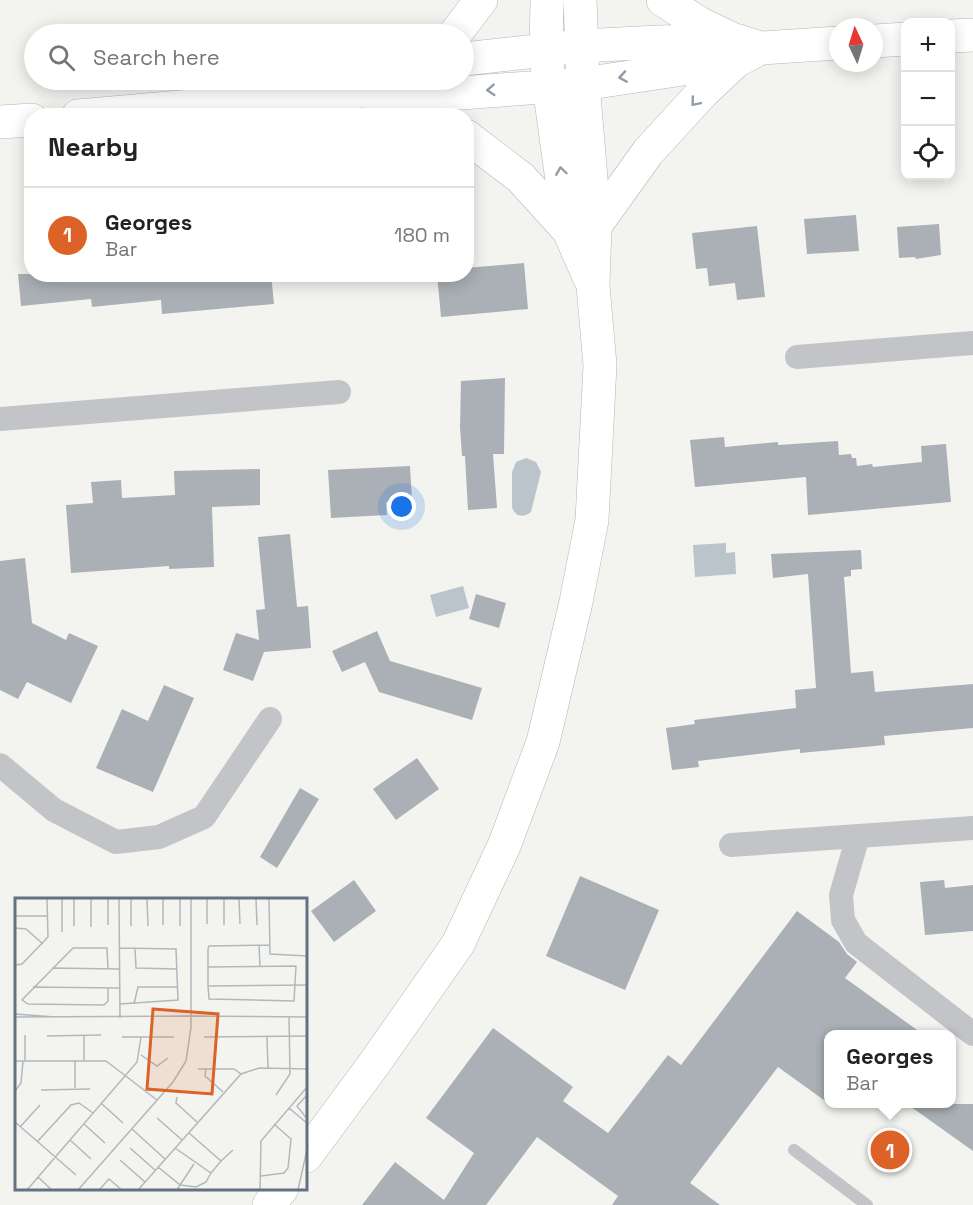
<!DOCTYPE html>
<meta charset="utf-8">
<style>
body{margin:0;font-family:"Space Grotesk",sans-serif;background:#f2f2f2;color:#222}
.controls{position:absolute;right:18px;top:18px;display:grid;overflow:hidden;border-radius:12px;box-shadow:0 3px 15px #0003}
.controls button{width:54px;height:54px;display:grid;place-items:center;padding:0;border:0;border-bottom:2px solid #e0e0e0;background:#fff;color:#222;font:30px sans-serif}
.compass{position:absolute;left:829px;top:18px;width:54px;height:54px;border-radius:50%;background:#fff;box-shadow:0 3px 15px #0003;rotate:356deg}
.you{position:absolute;left:402px;top:507px;width:21px;height:21px;margin:-15px;border:4px solid #fff;border-radius:50%;background:#1a73e8;box-shadow:0 0 0 9px #1a73e833}
.badge{display:grid;place-items:center;width:39px;height:39px;border-radius:50%;background:#dc6227;color:#fff;font-size:20px;font-weight:700}
.pin{position:absolute;translate:-50% -50%;border:3px solid #fff;box-shadow:0 2px 6px #0006}
.popup{position:absolute;left:824px;top:1030px;width:132px;height:78px;box-sizing:border-box;display:grid;place-content:center;border-radius:12px;background:#fff;filter:drop-shadow(0 2px 4px #0005);font-size:20px;white-space:nowrap;color:#767676}
.popup b{font-size:22px;color:#222}
.popup::after{content:'';position:absolute;left:50%;top:100%;margin-left:-12px;border:12px solid transparent;border-top-color:#fff}
.list{margin:0;padding:0;list-style:none}
h2{display:flex;justify-content:space-between;align-items:center;height:78px;margin:0;padding:0 24px;font-size:26px}
h2 small{font-size:20px;font-weight:400;color:#767676}
.list li{display:grid;grid-template-columns:39px 1fr auto;gap:18px;align-items:center;box-sizing:border-box;height:96px;padding:0 24px;border-top:2px solid #e0e0e0}
.list b{display:block;font-size:22px;white-space:nowrap}
.list p{margin:0;font-size:20px;white-space:nowrap;color:#767676}
.list em{font-size:20px;font-style:normal;color:#767676}
.icon{flex:none;width:33px;height:33px;fill:none;stroke:currentColor;stroke-width:2;stroke-linecap:round;stroke-linejoin:round}
.map{position:relative;flex:none;width:973px;height:1205px;overflow:hidden}
.search{position:absolute;background:#fff;box-shadow:0 3px 15px #0003;left:24px;top:24px;width:450px;height:66px;display:flex;align-items:center;gap:15px;box-sizing:border-box;padding:0 21px;border-radius:33px;color:#767676;font-size:22px}
.panel{position:absolute;background:#fff;box-shadow:0 3px 15px #0003;left:24px;top:108px;width:450px;height:174px;border-radius:24px}
.map>svg:first-child{display:block}
</style>
<div class="map">
<svg width="973" height="1205" viewBox="0 0 973 1205">
<rect width="100%" height="100%" fill="#f3f4f0"/>
<path fill="#bac4ca" d="M526 458 536 462 541 472 531 512C524 518 515 517 512 507V472L516 462Z
M726 543V553L735 552 736 574 695 577 693 545Z
M463 586 469 608 436 617 430 595Z"/>
<path fill="#aab0b5" d="M856 215 859 251 807 254 804 219Z
M939 224 941 255 916 259 915 257 899 258 897 227Z
M757 226 765 297 737 300 735 283 709 286 707 268 696 269 692 233Z
M524 263 528 309 441 317 437 274H466V268Z
M18 274H271L274 304 162 314 161 300 92 307 91 299 21 306Z
M505 378 504 454H493L497 508 468 510 465 456H462L460 427 461 381Z
M724 437 725 447 778 442V445L838 441 839 455 851 454 852 458H856L857 466 872 464 873 467 922 462 921 446 946 444 951 502 808 515 806 477 695 487 690 440Z
M410 466 412 501 386 502 387 515 331 518 328 470Z
M260 469V505L212 507 214 567 169 569V566L71 573 66 505 93 503 91 482 121 480 122 498 175 495 174 471Z
M290 534 297 607 308 606 311 648 264 652 253 681 223 670 236 633 259 640 256 610 265 609 258 537Z
M861 550 862 569 851 570V576L844 577 851 673 873 671 875 692 973 684V728L884 736 885 745 800 753V749L698 761 699 767 672 770 666 728 695 724 694 720 796 708 795 690 816 688 808 574 773 578 771 554Z
M25 558 32 623 66 640 69 633 98 646 71 703 27 682 18 699 0 690V561Z
M476 594 506 603 499 628 469 619Z
M377 631 390 661 482 688 472 720 379 692 365 662 342 672 332 651Z
M164 685 194 698 153 792 96 768 122 709 148 721Z
M417 758 439 789 396 820 373 789Z
M300 788 319 799 277 868 260 857Z
M580 876 659 910 625 990 546 956Z
M354 880 376 911 334 942 311 911Z
M944 880 945 888 973 885V931L925 935 920 882Z
M797 911 839 942 847 954 857 962 845 978 924 1035H828V1103L778 1067 690 1183 720 1205H612L618 1196 537 1137 486 1205H362L395 1162 444 1200 474 1153 426 1118 493 1028 573 1087 563 1101 608 1133 668 1055 681 1065Z
M907 1104H973V1151Z"/>
<g fill="none" stroke-linecap="round" stroke-linejoin="round">
<g stroke="#b2b6ba" stroke-width="34">
<path id="secondary" d="M547 0 546 50 549 86 569 231 590 279
M663 0 699 23 732 39
M455 34 481 0
M950 36 973 35
M874 41 906 39
M464 59 581 46 658 42 735 40 761 48 838 43
M78 116 363 91 406 97 583 84 736 61 761 48
M0 122 32 120
M466 136 521 178 569 231
M595 226 648 152 702 93 736 61
M306 1156 374 1064 458 944 504 846 543 742 576 602 592 520 600 365 593 286 595 226 583 84 580 0
M269 1205 282 1188"/>
</g>
<path stroke="#c2c4c8" stroke-width="12" d="M794 1150 867 1205"/>
<path stroke="#c2c4c8" stroke-width="24" d="M797 357 973 343
M0 419 339 392
M0 765 54 810 116 842 159 837 204 817 270 719
M858 836 841 895 843 920 856 943 973 1034
M731 845 973 828"/>
<use href="#secondary" stroke="#fff" stroke-width="33"/>
</g>
<defs><path id="oneway-chevron" d="M-2-3.5L2.5 0L-2 3.5" fill="none" stroke-width="1.6" stroke-linecap="round" stroke-linejoin="round" transform="scale(1.5)"/></defs>
<g stroke="#929ca6">
<use href="#oneway-chevron" transform="translate(623 77) rotate(171)"/>
<use href="#oneway-chevron" transform="translate(491 90) rotate(176)"/>
<use href="#oneway-chevron" transform="translate(695 102) rotate(130)"/>
<use href="#oneway-chevron" transform="translate(561 171) rotate(-98)"/>
</g>
<g transform="translate(15 898)">
<rect width="292" height="292" fill="#f3f4f0"/>
<path fill="none" stroke="#b1b8bc" stroke-width="1.5" d="M47 1V34M59 1V28M93 1V27M104 1 105 120M116 1V28M132 1 133 28M148 1V27M165 1V28M209 1V27M224 1 225 26M241 1 242 27M254 1 255 56 293 58M0 18H33M192 26V1M76 29V1M0 30 11 31 28 46M244 48 245 68M105 50 161 51 163 102 105 106M120 50 121 70 162 71M0 67 7 66 33 39 32 1M193 69 281 68 279 103 194 101V100L193 88V51L194 48 255 47M37 70 104 71M193 88 293 87M18 89 105 90M93 90V103L89 107 13 106 7 102 58 50H92L93 71M119 106 123 89H162M0 116 40 119M163 118 293 119M0 119 188 118M10 137V163M69 137V162M32 138 86 137M107 139H159M189 139 293 138M252 139 253 170M126 157 142 168 153 160M60 162V190M0 163H91L142 202M183 171H219L226 176M191 171 190 178 208 194M26 192 75 191M0 193 6 185 8 163M293 196 282 208 293 222M261 197 275 176 274 119M162 199 161 205 182 224M87 206 108 225M274 210 293 226M142 220 167 242M0 224 61 277M69 226 90 245M5 229 25 207M117 231 150 261M174 235 206 263 218 252M55 242 76 261M22 244 56 207 64 205 78 215M115 250 140 272M160 250 196 275 206 263M105 262 130 284M179 266 165 287 181 289 191 284 196 275M143 269 165 287 162 292M246 278 269 275 273 270 276 241 259 226M23 279 37 292M12 292 122 164 126 139M63 292 158 184 171 163 176 129V1M84 292 94 281 107 292M123 292 226 176 244 170 293 171M245 292 246 243 293 188M283 292 293 247"/>
<path fill="#dc6227" fill-opacity="0.15" stroke="#dc6227" stroke-width="3" d="M138 111 203 116 197 196 132 191Z"/>
<rect width="292" height="292" fill="none" stroke="#647180" stroke-width="3"/>
</g>
</svg>
<div class="controls">
<button>+</button>
<button>−</button>
<button><svg class="icon" aria-label="locate" viewBox="0 0 24 24"><circle cx="12" cy="12" r="6"/><path d="M12 2v4M12 18v4M2 12h4M18 12h4"/></svg></button>
</div>
<svg class="compass" viewBox="-18 -18 36 36"><path d="M0-13l5 13h-10z" fill="#e53935"/><path d="M0 13l5-13h-10z" fill="#767676"/></svg>
<div class="you"></div>
<div class="pin badge" style="left:890px;top:1150px">1</div>
<div class="popup"><b>Georges</b>Bar</div>
<div class="search"><svg class="icon" aria-label="search" viewBox="0 0 24 24"><circle cx="10" cy="10" r="6"/><path d="M15 15l6 6"/></svg>Search here</div>
<section class="panel">
<h2>Nearby<small></small></h2>
<ul class="list">
<li><span class="badge">1</span><div><b>Georges</b><p>Bar</p></div><em>180 m</em></li>
</ul>
</section>
</div>
